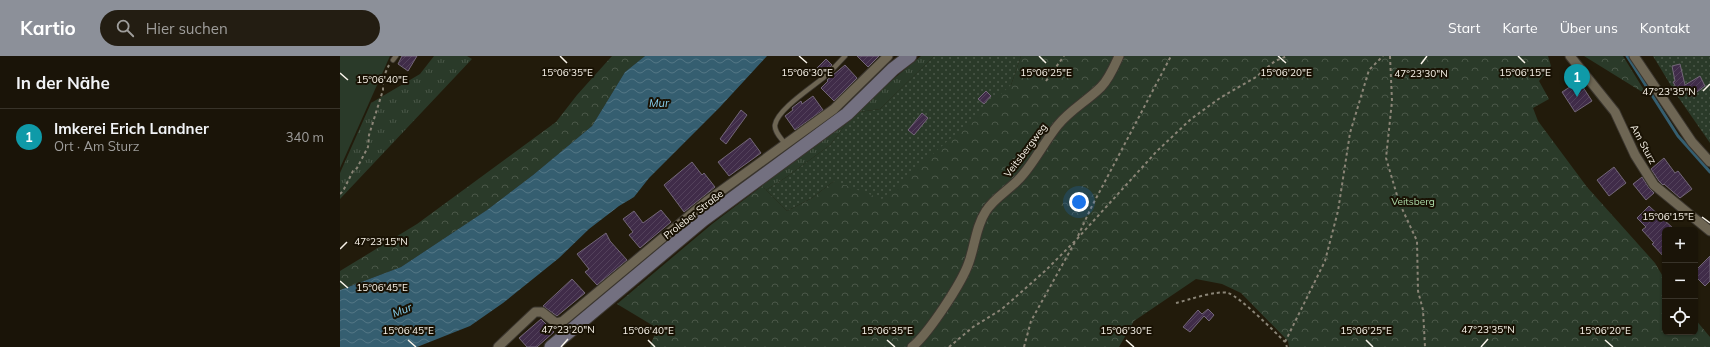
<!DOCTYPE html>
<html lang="de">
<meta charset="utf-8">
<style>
body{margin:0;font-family:Mulish,sans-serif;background:#231d12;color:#f1f3f6}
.controls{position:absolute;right:12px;bottom:12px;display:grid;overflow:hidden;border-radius:6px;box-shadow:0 1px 3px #0004}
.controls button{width:36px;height:36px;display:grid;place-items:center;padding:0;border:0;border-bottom:1px solid #383329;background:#1a1408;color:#f1f3f6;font:20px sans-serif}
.you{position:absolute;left:739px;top:146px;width:14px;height:14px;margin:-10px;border:3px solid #fff;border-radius:50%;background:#1a73e8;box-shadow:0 0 0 6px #1a73e833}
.badge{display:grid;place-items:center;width:26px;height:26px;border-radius:50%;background:#8c9099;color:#fff;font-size:13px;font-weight:700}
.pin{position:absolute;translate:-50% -33px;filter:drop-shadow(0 1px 2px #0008)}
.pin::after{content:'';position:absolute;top:21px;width:14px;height:12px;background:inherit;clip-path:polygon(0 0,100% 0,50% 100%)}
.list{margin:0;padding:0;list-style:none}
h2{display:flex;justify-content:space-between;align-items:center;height:52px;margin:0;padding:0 16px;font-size:17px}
h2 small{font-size:13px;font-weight:400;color:#9f9e9c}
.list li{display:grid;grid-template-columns:26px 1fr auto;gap:12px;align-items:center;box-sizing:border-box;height:56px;padding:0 16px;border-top:1px solid #383329}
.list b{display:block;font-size:15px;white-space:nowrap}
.list p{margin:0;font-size:13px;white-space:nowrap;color:#9f9e9c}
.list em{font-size:13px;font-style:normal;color:#9f9e9c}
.icon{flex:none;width:22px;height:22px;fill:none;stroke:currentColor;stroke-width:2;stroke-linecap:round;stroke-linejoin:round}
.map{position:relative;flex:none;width:1370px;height:291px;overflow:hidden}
header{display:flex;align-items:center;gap:24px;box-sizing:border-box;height:56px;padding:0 20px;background:#8c9099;color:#fff}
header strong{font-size:19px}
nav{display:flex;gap:22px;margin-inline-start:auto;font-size:14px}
.search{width:280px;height:36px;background:#231d12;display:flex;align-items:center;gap:10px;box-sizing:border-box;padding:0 14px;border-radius:22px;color:#9f9e9c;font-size:15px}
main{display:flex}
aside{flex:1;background:#1a1408}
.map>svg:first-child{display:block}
</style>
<header>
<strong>Kartio</strong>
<div class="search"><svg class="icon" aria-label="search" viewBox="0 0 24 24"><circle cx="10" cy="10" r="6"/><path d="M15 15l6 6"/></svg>Hier suchen</div>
<nav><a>Start</a><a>Karte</a><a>Über uns</a><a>Kontakt</a></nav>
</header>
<main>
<aside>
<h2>In der Nähe<small></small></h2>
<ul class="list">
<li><span class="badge" style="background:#0f9aa8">1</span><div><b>Imkerei Erich Landner</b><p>Ort · Am Sturz</p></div><em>340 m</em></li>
</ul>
</aside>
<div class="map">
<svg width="1370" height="291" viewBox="0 0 1370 291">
<defs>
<pattern id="grass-tufts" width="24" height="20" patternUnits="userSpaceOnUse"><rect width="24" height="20" fill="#2a3a29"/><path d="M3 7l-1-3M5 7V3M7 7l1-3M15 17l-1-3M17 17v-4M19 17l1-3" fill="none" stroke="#4a5748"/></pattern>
<pattern id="forest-crowns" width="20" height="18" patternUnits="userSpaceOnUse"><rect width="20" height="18" fill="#2a3a29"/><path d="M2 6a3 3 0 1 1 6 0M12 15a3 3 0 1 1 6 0" fill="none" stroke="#4a5748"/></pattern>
<pattern id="garden-dots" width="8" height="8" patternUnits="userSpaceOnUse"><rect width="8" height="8" fill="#2a3a29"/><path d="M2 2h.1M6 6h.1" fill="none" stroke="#4a5748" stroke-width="1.8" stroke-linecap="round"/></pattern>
<pattern id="water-waves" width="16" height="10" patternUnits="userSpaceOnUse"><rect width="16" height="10" fill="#355e70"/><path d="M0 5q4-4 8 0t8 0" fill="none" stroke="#537685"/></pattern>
<pattern id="building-hatch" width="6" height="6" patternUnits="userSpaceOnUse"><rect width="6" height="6" fill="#402c49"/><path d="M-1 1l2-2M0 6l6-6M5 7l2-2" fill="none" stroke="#53415b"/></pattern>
</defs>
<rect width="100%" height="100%" fill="#221b0b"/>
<path fill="url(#grass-tufts)" d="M94 0H127L132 3 0 143V117L31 47 80 18Z
M581 0H594L540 53 519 56 546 29Z
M509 64 490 89 448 120 426 134 421 129Z"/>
<path fill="url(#forest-crowns)" d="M272 0H305L285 16 252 70 193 119 147 154 61 211 0 234V215L77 168 216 66 237 39Z
M681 0H1208L1211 10 1199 25 1209 43 1193 52 1198 65 1247 131 1315 207 1325 224V276H1355V263L1370 281V291H949L948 285 901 237 882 228 856 223 794 265 779 291H310L317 272 277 248 372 168 422 130 447 155 472 142 494 125 671 29Z
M1244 0H1283L1307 39Z"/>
<path fill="#2a3a29" d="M0 0H50L0 112Z"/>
<path fill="url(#garden-dots)" d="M594 0H681L671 29 542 143 494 125 472 142 447 155 426 134 448 120 490 89 509 64 519 56 540 53Z
M1313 0H1370V87L1336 38Z"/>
<path fill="url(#water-waves)" d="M305 0H427L380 51 309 122 294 141 279 150 249 173 219 202 163 247 130 270 77 291H0V234L61 211 147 154 193 119 252 70 285 16Z"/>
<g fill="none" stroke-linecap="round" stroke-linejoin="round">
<path stroke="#355e70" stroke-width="3" d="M1287 0 1338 80 1370 116"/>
</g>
<path fill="url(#building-hatch)" stroke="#736778" d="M62 0H77L68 15 58 8Z
M517 0H539L528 11Z
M486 3 492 9 482 18 476 13Z
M1340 8 1345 29 1360 20 1365 30 1350 41 1343 32 1338 35 1333 26 1335 25 1332 10Z
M505 9 517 22 494 45 481 32 488 25 487 24Z
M1239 25 1252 45 1235 56 1222 36Z
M646 35 651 40 644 48 638 43Z
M473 40 483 54 455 74 445 60 453 54 452 52 461 45 462 48Z
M401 54 407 59 386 88 380 83Z
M582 57 588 62 574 79 568 74Z
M410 82 421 97 389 120 378 106Z
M1324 102 1335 117 1338 115 1352 133 1340 142 1324 128 1323 129 1319 125 1311 113Z
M352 106 362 119 364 117 375 131 344 156 324 129Z
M1274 111 1286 127 1269 140 1257 124Z
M1302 121 1309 132 1314 137 1306 144 1293 128Z
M1309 150 1335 174H1325V202L1312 188 1314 187 1302 174 1306 171 1297 162Z
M321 154 331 166 300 192 289 179 293 176 283 163 294 155 303 167Z
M266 177 270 185 287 204 257 229 245 216 249 213 237 198Z
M1370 200V225L1365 230 1355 220V215Z
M232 223 245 237 217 260 203 250Z
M868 253 874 259 869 265 864 260 850 276 843 271 858 254 862 258Z
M201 263 214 276 197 291H187L179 282Z"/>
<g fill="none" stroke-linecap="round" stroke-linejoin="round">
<g stroke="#3b362f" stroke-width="6">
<path id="service" d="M53 4 56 0
M445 88C442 83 434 76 435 69 437 54 471 32 483 22 491 15 498 8 505 0"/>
</g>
<g stroke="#3b362f" stroke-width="11">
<path id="minor" d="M1230 0 1275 56 1295 99 1314 129 1370 175
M1294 0 1352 86 1370 106
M158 291 195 256H202L216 267 223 265 367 145 494 53 548 0
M572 291C588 278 622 227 629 206 635 189 636 170 646 155 654 142 669 134 679 123 693 109 704 86 718 69 730 54 747 45 761 31 769 23 774 11 779 0"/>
</g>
<g stroke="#3b362f" stroke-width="15">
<path id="secondary" d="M211 291 363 164 507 58 553 13 570 0"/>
</g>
<path stroke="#8b8577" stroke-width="2" stroke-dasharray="3 3" stroke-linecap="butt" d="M1050 0 1052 45 1046 102 1059 146 1077 185 1078 235 1083 254 1085 291
M706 25 724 0
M0 138 3 135 13 115 17 112 28 91 29 79 43 34V22L49 9
M738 180 751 152 831 0
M836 247C848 244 877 234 888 237 899 240 935 276 945 286L947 291
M945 286 985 205 998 155 1010 77 1029 14 1043 0
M609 291 633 271 662 253 705 215 737 183 817 95 851 63 880 42 916 21 935 5 947 0
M684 291 691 265 735 186"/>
<use href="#service" stroke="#6e6654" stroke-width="4.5"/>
<use href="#minor" stroke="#6e6654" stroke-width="9"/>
<use href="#secondary" stroke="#737080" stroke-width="13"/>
</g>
<path fill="none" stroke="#f9f4ea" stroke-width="1.5" d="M220 0 227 7M459 0 467 7M699 0 706 7M938 0 946 7M1178 0 1185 7M1081 8 1087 0M0 17 8 24M1363 35 1370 28M1362 161 1370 167M0 193 7 186M0 225 8 232M68 284 76 291M308 284 315 291M547 284 555 291M786 284 794 291M1026 284 1033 291M1265 284 1273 291M221 291 228 283M1141 291 1148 283"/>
<g text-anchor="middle" stroke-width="4" stroke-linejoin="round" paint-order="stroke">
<g font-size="10" fill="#f9f4ea" stroke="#191204">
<text transform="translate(1304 88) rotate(62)" y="4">Am Sturz</text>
<text transform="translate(685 94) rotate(-53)" y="4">Veitsbergweg</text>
<text transform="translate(353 158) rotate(-38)" y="4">Proleber Straße</text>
</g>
<g font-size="10" fill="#b0dfac" stroke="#191204">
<text x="1073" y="149">Veitsberg</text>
</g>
<g font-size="11" font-style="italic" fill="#88d1f0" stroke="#191204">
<text x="319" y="51">Mur</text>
<text transform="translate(62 254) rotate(-22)" y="4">Mur</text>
</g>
</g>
<g font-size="10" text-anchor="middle" fill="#f9f4ea" stroke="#191204" stroke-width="4" stroke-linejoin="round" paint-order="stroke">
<text x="227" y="20">15°06'35"E</text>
<text x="467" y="20">15°06'30"E</text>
<text x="706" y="20">15°06'25"E</text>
<text x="946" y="20">15°06'20"E</text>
<text x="1185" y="20">15°06'15"E</text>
<text x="1081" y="21">47°23'30"N</text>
<text x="42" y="27">15°06'40"E</text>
<text x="1329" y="39">47°23'35"N</text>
<text x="1328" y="164">15°06'15"E</text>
<text x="41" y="189">47°23'15"N</text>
<text x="42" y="235">15°06'45"E</text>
<text x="228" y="277">47°23'20"N</text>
<text x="1148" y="277">47°23'35"N</text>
<text x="68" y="278">15°06'45"E</text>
<text x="308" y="278">15°06'40"E</text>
<text x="547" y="278">15°06'35"E</text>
<text x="786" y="278">15°06'30"E</text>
<text x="1026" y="278">15°06'25"E</text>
<text x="1265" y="278">15°06'20"E</text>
</g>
</svg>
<div class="controls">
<button>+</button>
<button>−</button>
<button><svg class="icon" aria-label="locate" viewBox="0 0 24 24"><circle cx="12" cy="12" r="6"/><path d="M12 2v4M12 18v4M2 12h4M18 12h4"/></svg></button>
</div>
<div class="you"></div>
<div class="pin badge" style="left:1237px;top:41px;background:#0f9aa8">1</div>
</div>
</main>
